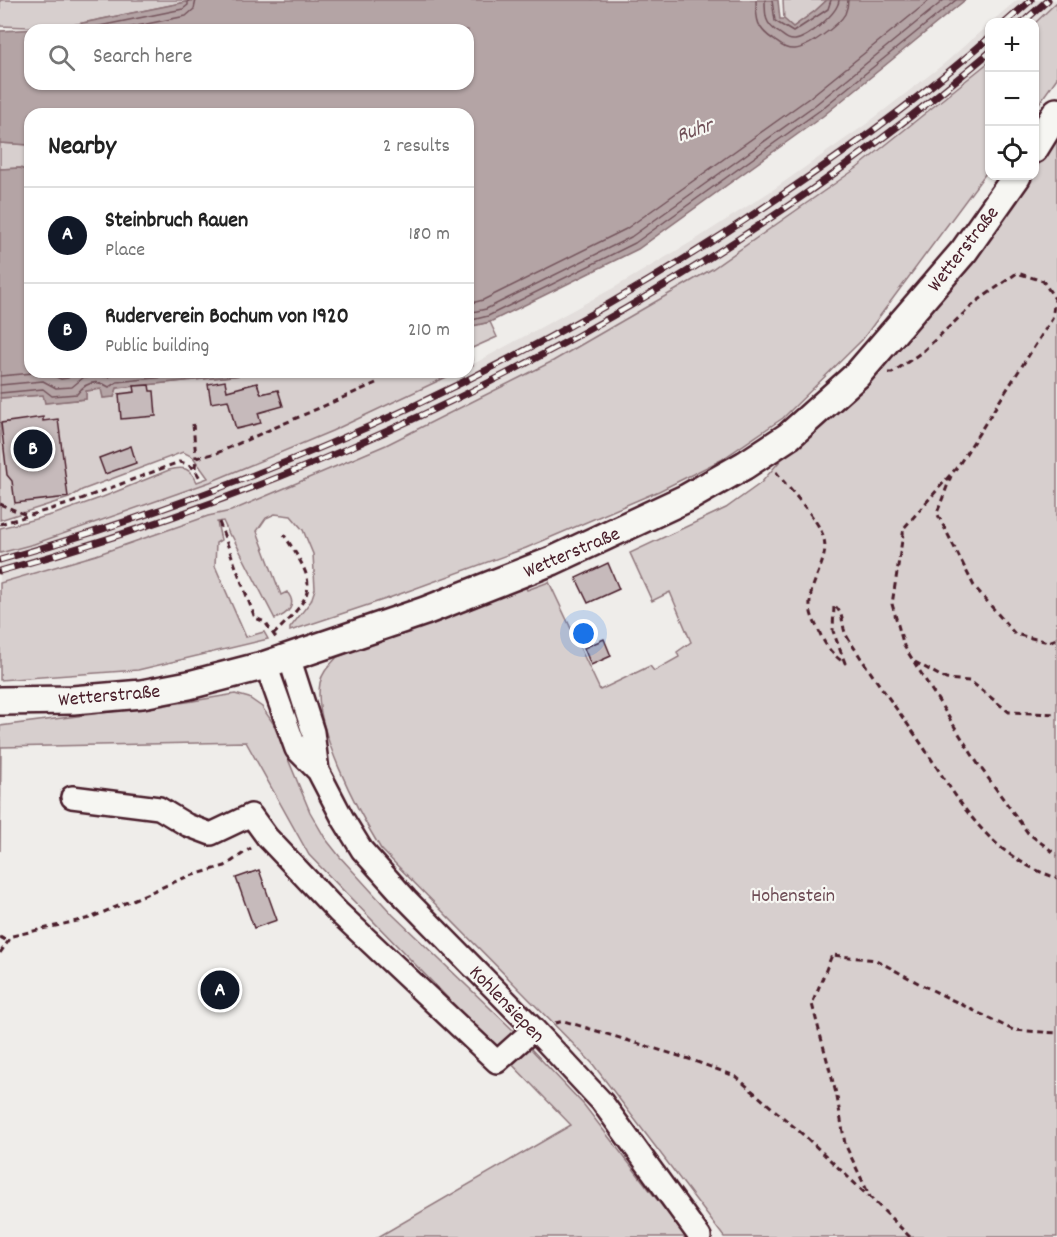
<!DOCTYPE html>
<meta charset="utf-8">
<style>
body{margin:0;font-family:Dekko,sans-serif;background:#f2f2f2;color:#222}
.controls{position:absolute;right:18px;top:18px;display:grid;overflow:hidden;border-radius:12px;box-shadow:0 2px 4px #0004}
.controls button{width:54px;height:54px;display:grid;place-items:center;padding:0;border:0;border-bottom:2px solid #e0e0e0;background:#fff;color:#222;font:30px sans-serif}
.you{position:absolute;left:584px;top:634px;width:21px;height:21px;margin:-15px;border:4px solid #fff;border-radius:50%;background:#1a73e8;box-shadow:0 0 0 9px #1a73e833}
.badge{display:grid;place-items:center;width:39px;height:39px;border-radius:50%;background:#111827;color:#fff;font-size:20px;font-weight:700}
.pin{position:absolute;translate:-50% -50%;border:3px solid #fff;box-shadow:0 2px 6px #0006}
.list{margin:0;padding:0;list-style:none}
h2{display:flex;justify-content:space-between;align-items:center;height:78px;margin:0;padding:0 24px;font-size:26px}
h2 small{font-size:20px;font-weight:400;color:#767676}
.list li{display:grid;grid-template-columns:39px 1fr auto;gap:18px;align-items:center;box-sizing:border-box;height:96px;padding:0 24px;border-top:2px solid #e0e0e0}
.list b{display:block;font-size:22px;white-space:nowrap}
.list p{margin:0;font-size:20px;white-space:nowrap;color:#767676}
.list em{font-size:20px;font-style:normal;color:#767676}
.icon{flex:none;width:33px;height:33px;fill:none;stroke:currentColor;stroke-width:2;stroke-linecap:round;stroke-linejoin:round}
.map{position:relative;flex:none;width:1057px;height:1237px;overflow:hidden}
.search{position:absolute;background:#fff;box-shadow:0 2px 4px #0004;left:24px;top:24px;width:450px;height:66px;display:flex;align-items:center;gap:15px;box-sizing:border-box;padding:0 21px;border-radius:18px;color:#767676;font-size:22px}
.panel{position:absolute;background:#fff;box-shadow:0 2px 4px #0004;left:24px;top:108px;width:450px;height:270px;border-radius:18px}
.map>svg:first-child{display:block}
</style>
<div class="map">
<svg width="1057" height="1237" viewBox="0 0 1057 1237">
<rect width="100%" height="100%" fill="#efedea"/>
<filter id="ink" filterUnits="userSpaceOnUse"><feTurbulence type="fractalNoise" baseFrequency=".0167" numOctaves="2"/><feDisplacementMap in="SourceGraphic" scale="12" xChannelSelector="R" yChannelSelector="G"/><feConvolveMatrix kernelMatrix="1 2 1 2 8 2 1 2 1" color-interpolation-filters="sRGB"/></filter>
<g filter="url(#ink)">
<path fill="#e3dedc" d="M1017 0H1057V2L1034 23 991 22Z
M989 24V62L857 168 712 269 553 361 386 445 231 511 208 516 96 555 0 583V553L34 544 210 482 332 431 457 372H468V367L617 286 698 238 774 189 865 125 945 63Z"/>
<path fill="#d7cfce" stroke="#90777c" stroke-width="1.5" d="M0 0H196L58 28 0 26Z
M783 0H827L815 11 793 27 784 20Z
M1057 2V78L1035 109V23Z
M989 62V169L862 340 783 418 721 460 659 491 526 548 389 598 290 631V628L311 601 315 589 313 554 303 530 291 516 275 514 266 518 257 531 281 595 287 592C298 605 288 614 275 619L232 536H230L223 521 217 522 221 540 216 543 215 566 246 637 264 632 268 639 138 670 0 680V583L96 555 208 516 231 511 386 445 553 361 712 269 857 168Z
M1057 134V1237H724L592 1063 381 849C359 813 312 726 320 683 322 672 330 665 337 657L525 585 527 590 549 582 600 690 650 666 654 671 679 657 677 652 691 642 670 592 652 601 630 553 726 508 761 483 785 455 811 434 1014 204 1031 176H1034L1035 170Z
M0 143 30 145V172L20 168 0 169Z
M490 322 497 337 470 349 473 365 468 367V327Z
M270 372H457L332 431 210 482 34 544 0 553V528L55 514 103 497 169 470C184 466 190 468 197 482L208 478 193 457 183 452 82 490 69 498 0 520V398L44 395 45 403 86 399V391L102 389 103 398 114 397 117 388Z
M235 694 249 698 262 707 273 723 310 812 325 838 340 857 393 915 515 1032 584 1105 686 1237H378L571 1125 309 855 246 742 1 747 0 851V726L187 702Z"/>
<path fill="#b4a4a5" stroke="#8a6f74" stroke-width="1.5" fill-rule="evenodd" d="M196 0H778L780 19H784L793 27 815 11 827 0H965L823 116 638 249 490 322 468 327V114H30V145L0 143V31L58 28ZM30 30H468V84H30Z
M20 168 30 172V372H270L117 388 114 397 103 398 101 389 86 391V399L45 403 43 395 0 398V169Z"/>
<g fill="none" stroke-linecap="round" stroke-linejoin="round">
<path stroke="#74545c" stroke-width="1.5" d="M756 0C756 20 757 29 774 40 781 45 786 50 795 49 808 48 839 25 845 14 847 9 848 5 848 0
M765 0C765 16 765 24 778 32 784 36 788 41 795 40 808 38 838 13 839 0
M772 0 775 21 793 32 828 9 831 0
M80 30 183 9 188 5V0
M117 30 186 16 194 9 196 0
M468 304 483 300 626 229 809 98 930 0
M468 313 486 309 631 237 815 105 944 0
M468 321 488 316 635 243 819 111 956 0
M0 376 44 372 61 379 68 378 74 372
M0 385 43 381 56 388 72 387 84 377 100 376 108 377 116 374 138 372
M0 393 43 389 52 396 77 394C85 383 96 379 109 387L117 382 212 372"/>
</g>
<path fill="#c6babb" stroke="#4a1f2b" stroke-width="1.5" d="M225 381 227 391 257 383 261 394 278 390 283 406 258 413 261 423 236 429 228 400 211 403 208 384Z
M149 385 150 391H154L156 416 121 419 119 394 135 392 134 386Z
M43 417V421L58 419 68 497 15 503 12 481 7 475 1 423Z
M131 446 136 463 105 474 99 458Z
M608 563 619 589 588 603 576 578Z
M604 639 611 656 591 665 584 648Z
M259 870 277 920 254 928 236 878Z"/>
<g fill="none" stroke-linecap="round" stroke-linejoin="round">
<g stroke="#4a1f2b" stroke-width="26">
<path id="minor" d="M289 657 313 732 318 771
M266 665 296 749 318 771 343 819 362 850 406 899 534 1029 602 1102 700 1237
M72 797 159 808 187 825 211 834 251 815 267 837 338 912 497 1062 534 1029"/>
</g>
<g stroke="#4a1f2b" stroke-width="32">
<path id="major" d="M1034 149 1057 112
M0 701 73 700 142 694 189 685 266 665 425 611 552 561 687 498 745 465 789 436 857 375 964 251 1017 176"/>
</g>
<path stroke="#4a1f2b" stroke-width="3" stroke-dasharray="6 4.5" stroke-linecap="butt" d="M888 373H892L922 352 976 302 1017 273 1043 281 1055 299 1052 319 958 466 904 528 892 604 904 646 978 764 1028 833 1057 855
M193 424 196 458
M195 468 196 458 217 453 376 383
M776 472C788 488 821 522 824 539 829 560 811 580 810 601 809 612 814 622 819 631 824 644 833 656 845 663L833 631 834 605C842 612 842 619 844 629 846 637 851 643 855 649 875 680 897 709 918 739 958 798 985 855 1057 878
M951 476 937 513 974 586 1015 634 1048 642 1057 639
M0 504 26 515
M219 522 255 618 265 622 276 638
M0 524 68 504 179 462C192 464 195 469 201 480
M273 635C317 592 318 586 284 535
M915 662 946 679 970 681 1009 712 1057 714
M0 937 7 941
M0 953 12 936 90 918 186 877 225 866 251 848
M555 1023 564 1021 689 1059 735 1076 807 1138 868 1196
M910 1237 870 1197 845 1144 837 1097 812 1004 832 955 876 960 920 984 1013 1030 1057 1033"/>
<use href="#minor" stroke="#f6f6f2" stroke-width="21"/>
<use href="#major" stroke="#f6f6f2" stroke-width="27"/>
<g stroke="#4a1f2b" stroke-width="7">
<path id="rail" d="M1006 22 1031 0
M1023 22 1048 0
M0 560C279 482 544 358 782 195 854 146 925 94 990 37
M0 571C361 471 703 295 990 52"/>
</g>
<use href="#rail" stroke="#f6f6f2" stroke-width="4.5" stroke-dasharray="14" stroke-linecap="butt"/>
</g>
</g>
<g text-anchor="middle" stroke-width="4.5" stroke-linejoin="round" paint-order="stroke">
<g font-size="20" fill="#4a1f2b" stroke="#f6f6f2">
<text transform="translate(962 248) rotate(-52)" y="7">Wetterstraße</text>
<text transform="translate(571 551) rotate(-23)" y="7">Wetterstraße</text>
<text transform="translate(109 694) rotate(-5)" y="7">Wetterstraße</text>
<text transform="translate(508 1003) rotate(46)" y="7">Kohlensiepen</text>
</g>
<g font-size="20" fill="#6d4b54" stroke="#f6f6f2">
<text x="793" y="901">Hohenstein</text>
</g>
<g font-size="21" font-style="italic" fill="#6f4e56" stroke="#f6f6f2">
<text transform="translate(694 129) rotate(-19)" y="7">Ruhr</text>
</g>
</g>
</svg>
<div class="controls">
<button>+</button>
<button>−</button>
<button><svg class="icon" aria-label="locate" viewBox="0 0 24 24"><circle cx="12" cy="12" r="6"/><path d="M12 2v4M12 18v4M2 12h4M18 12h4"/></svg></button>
</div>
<div class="you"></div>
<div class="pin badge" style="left:220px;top:990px">A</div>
<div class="pin badge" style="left:33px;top:449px">B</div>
<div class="search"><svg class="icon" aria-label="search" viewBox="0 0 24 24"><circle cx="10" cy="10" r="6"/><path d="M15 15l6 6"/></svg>Search here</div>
<section class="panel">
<h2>Nearby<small>2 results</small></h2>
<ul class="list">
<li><span class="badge">A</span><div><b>Steinbruch Rauen</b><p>Place</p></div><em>180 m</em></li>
<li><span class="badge">B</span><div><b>Ruderverein Bochum von 1920</b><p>Public building</p></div><em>210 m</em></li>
</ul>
</section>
</div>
